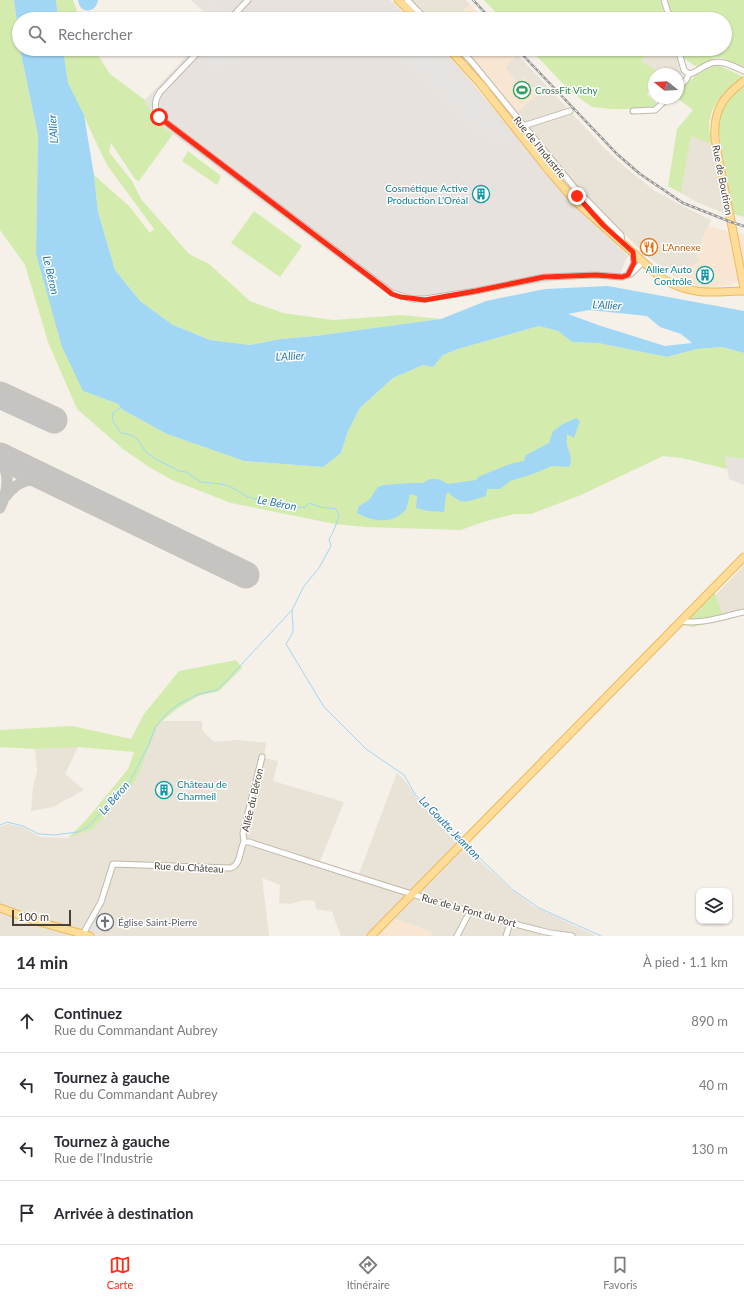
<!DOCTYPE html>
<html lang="fr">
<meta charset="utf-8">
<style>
body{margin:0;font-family:Lato,sans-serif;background:#f7f7f7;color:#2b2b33}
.controls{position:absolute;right:12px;bottom:12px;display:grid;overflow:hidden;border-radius:8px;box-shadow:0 1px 3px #0004}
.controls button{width:36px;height:36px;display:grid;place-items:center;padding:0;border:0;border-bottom:1px solid #e1e1e2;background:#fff;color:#2b2b33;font:20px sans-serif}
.compass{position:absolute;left:648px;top:68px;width:36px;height:36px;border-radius:50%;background:#fff;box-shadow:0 1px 3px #0004;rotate:288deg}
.scale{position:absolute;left:12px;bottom:10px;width:59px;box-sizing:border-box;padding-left:4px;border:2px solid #494036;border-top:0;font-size:11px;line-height:14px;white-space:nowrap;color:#494036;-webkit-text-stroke:3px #fff;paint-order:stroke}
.stop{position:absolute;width:12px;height:12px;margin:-9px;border:3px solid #ff2b15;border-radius:50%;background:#fff}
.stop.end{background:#ff2b15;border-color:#fff;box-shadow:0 1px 4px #0008}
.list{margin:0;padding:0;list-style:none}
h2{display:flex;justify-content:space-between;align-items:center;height:52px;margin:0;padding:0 16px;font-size:17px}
h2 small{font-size:13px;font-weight:400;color:#7c7c81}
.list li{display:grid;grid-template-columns:26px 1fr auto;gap:12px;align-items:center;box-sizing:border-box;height:64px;padding:0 16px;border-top:1px solid #e1e1e2}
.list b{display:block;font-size:15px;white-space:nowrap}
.list p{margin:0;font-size:13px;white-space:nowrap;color:#7c7c81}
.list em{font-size:13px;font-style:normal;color:#7c7c81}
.icon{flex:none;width:22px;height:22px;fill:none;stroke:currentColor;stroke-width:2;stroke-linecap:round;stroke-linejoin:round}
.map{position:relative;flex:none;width:744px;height:936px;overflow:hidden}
.search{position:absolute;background:#fff;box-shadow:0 1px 3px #0004;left:12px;right:12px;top:12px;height:44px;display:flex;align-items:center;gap:10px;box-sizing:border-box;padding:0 14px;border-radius:22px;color:#7c7c81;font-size:15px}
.sheet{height:308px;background:#fff}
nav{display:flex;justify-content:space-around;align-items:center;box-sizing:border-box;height:56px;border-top:1px solid #e1e1e2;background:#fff;font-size:11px;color:#7c7c81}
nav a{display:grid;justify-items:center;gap:2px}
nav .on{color:#ff2b15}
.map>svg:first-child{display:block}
</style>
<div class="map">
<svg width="744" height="936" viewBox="0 0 744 936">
<rect width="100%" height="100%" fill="#f5f0e8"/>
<path fill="#e9e2d6" d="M411 0H466L470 4 457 19H430Z
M650 49H674L682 77V81L678 85V74H663L641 61Z
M517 54 604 148 626 168 655 191 688 209 711 220 696 253 700 261 674 276 646 255 578 189 516 113 524 78 518 83 505 68Z
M691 135 711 144 726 214 697 202 681 193Z
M744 565V610L722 615 716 595Z
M162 721H202V730L214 742 237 740 266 743 264 758 278 761 273 781 344 802 320 861 359 874 397 773 405 781 418 799 460 843 512 890 533 906 594 935V936H430L433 932 392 918 375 936H341L333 915V912L316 909 315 901 305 900 289 904 279 903 280 885 262 878 269 936H0V827L8 824 23 827 40 837 67 838 93 829 157 727Z
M65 747H78L65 774 84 790 53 807 31 811 33 787 37 771 35 749Z"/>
<path fill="#f8e6d2" d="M470 4 484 19H457Z
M463 49H512L517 54 505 68 518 83 524 78 539 94 516 113 474 59Z
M708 226 730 232 744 234V280H740L731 285 706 288 689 283 673 276 700 261 696 253Z
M392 918 433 932 430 936H375Z"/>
<path fill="#e7e2dd" d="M191 0H390L410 19H212Z
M193 49H442L462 71 564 192 628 256 617 280 588 277 553 281 437 300 415 302 396 299 348 266 157 122 145 100Z
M725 456 744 459V485L729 479Z"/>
<path fill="#d3ecae" d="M0 0H14L19 38V49H20L38 135 36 254 83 391 118 404 123 410 167 434 244 461 323 467 341 453 348 431 360 408 393 378 423 365 433 367 443 355 458 349 539 326 558 331 572 342 598 343 667 357 697 349 722 347 744 353V459L725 456 727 469 682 458 663 456 581 495 531 514H514L483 522 461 530 366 527 335 524 231 503 172 480 149 467 123 449 77 409 48 342 25 265 0 230Z
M56 0H73L80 19H58Z
M484 0H660L666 19H502Z
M668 0H744V67L722 58H714L697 67 683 58 681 49H725V19H673Z
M63 49H94L110 74 145 100 157 122 173 134 139 181 135 179 111 143 109 152 132 181 141 199 189 254 209 264 250 301 283 313 333 320 402 315 442 319 315 336 281 339 250 345 210 340 173 325 140 301 115 270 98 212 94 175 129 206 150 233 154 229 107 165 68 83Z
M530 49H650L641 61 663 74H654V87L647 94 658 105 653 109H611L592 107 570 91Z
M713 65 720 66 744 77C727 90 711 102 709 125 709 131 711 138 711 144L691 136 681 193 668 186 677 129 693 110 677 98H678V91L702 70Z
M744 86V217L734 214 717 123C720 105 730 96 744 86Z
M188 151 221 176 217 185 182 161Z
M254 211 302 246 280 277 231 243Z
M708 588 716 595 722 614 744 610V615L693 627 684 625 683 614Z
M236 660 242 668 219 691 198 696 178 708 162 721 157 727 136 780 93 829 68 838 87 819 128 769 134 752 78 747 35 749 0 747V730L72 726 131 739 144 714 179 671Z"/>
<path fill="#e6e3e0" d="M215 2 227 14 222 19H213L205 12Z
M217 49H240L245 54 234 65 228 61 216 73 204 62Z
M255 49H274L261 63 251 53Z
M389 49H436L456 68 495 116 510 138 501 147 487 134 478 135Z
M249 88H252L216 126 214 124Z
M167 111 172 117 193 132 191 135 170 119 165 113Z
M105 898 109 899 99 914 97 925 100 927 97 934 90 932V930L88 928Z"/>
<path fill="#a1d7f5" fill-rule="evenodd" d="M14 0H56L58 19H19V38Z
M78 0H98C96 14 79 14 78 0Z
M20 49H63L68 83 84 115 94 175 98 212 115 270 140 301 173 325 210 340 250 345 281 339 315 336 441 319 486 301 545 289 608 286 744 311V353L722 347 697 349 667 357 598 343 572 342 558 331 539 326 458 349 443 355 433 367 423 365 393 378 360 408 348 431 341 453 323 467 244 461 167 434 123 410 118 404 83 391 62 347 36 254 38 135ZM589 310 647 316 660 327 681 334 692 343 665 346 598 325 568 314Z
M576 418 580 421 574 438 567 434C567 439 566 444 568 448 570 456 573 459 569 467L552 466 533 474 510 481 500 489H487L486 496C467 501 463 507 448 492L446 495 444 512 428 511 416 508 417 496 410 494 406 510C402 513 399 516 395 518 383 523 367 519 357 513L359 506 369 500 378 487 384 485 412 483H423L430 479H438L448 484 476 480 478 477C494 471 508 463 524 461L526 455 549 443 553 431 563 424Z"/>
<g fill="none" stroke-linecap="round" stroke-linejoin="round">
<path stroke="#a1d7f5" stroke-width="1" d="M292 610C292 616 293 621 293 626 294 633 289 639 286 644L324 707 366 749 404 775 415 794 424 804 462 841
M0 825 7 822 23 826 39 834 54 835 78 832 89 826 129 783 149 744 155 728 167 713 179 704 199 694 217 690 226 681 292 610 304 586 319 568 331 546 329 539C334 532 336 524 339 516L336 509 320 507 309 503 305 507 294 508 268 503 248 497 233 488 222 484 201 482 186 472 179 471 154 458 146 452 137 439 132 435 121 433C117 426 110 421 113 413L122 407
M465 844 513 890 539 908 601 936"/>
<path stroke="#c6c4c0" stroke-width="11" d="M0 461C12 475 7 493 0 508
M6 496C17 481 31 477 50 480"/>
<path stroke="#c6c4c0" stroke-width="27" d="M0 395 54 420
M0 456 246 575"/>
<g stroke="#c1b8aa" stroke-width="7">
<path id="minor" d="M407 0 426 19
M664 0 670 19
M230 19 248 0
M201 49 160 92C154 101 154 108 159 117L392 293 412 299H425L476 291 544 277 596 275 622 277 631 274 643 262
M459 49 471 61 574 187 621 235 622 242
M678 49 684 70 689 74
M689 74C696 73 700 68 707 65 719 58 733 66 744 71
M678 88 686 80 689 74
M633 111 655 110 668 98
M523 126 570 111
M628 275 634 263 633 253
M681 621C700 625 725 616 744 612
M244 842 243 833 262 757
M81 934H83L101 902 113 864 230 868C241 866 239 851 244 842H249C346 873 443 906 542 931 552 934 562 934 572 936
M457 936 470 911
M506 936 510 923"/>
</g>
<g stroke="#ecba5f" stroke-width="9">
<path id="major" d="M398 0 418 19
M449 49 485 89
M744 81C722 97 713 112 715 139L744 288
M482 86 550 172 575 201 660 277C675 287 695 293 713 292 723 292 734 291 744 291
M0 908 36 921 90 936
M371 936 744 557"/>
</g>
<use href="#minor" stroke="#fff" stroke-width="5"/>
<use href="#major" stroke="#ffdc97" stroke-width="7"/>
<g stroke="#979797" stroke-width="2.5">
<path id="rail" d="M473 0 491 19
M517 49 617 154 640 174 683 203 731 222 744 226"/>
</g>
<use href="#rail" stroke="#fff" stroke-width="1" stroke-dasharray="3" stroke-linecap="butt"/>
</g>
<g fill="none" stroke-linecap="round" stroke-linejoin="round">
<path stroke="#ff2b15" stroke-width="5" d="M159 117 382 286 392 294 401 297 425 300 476 291 544 277 596 275 622 277 628 275 634 263 633 252 603 225 577 196"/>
</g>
<defs>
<g id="stadium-ring" transform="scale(0.9)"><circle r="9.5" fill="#fff" stroke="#2e9e5b" stroke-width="1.5"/><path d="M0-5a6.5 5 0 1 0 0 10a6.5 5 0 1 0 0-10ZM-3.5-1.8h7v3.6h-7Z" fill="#2e9e5b"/></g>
<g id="building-ring" transform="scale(0.9)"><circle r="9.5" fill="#fff" stroke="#0f9aa8" stroke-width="1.5"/><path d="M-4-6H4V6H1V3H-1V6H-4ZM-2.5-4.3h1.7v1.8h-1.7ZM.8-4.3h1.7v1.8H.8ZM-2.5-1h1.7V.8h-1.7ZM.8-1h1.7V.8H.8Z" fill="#0f9aa8"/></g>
<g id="restaurant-ring" transform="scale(0.9)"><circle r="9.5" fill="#fff" stroke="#e8710a" stroke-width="1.5"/><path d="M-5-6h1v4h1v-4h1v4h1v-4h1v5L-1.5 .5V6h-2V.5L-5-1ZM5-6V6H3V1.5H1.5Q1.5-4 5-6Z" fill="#e8710a"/></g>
<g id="church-ring" transform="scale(0.9)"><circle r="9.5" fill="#fff" stroke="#6b7280" stroke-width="1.5"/><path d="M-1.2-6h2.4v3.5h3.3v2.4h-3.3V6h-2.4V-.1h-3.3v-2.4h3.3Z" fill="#6b7280"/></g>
</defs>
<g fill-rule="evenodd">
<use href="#stadium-ring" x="522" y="90"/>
<use href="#building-ring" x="481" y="194"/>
<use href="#restaurant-ring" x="649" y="247"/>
<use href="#building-ring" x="705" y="275"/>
<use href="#building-ring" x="164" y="790"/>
<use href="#church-ring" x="105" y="922"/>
</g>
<g text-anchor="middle" stroke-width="3" stroke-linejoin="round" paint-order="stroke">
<g font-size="10" fill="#27864d" stroke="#fff" text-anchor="start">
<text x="535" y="94">CrossFit Vichy</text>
</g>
<g font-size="10" fill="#494036" stroke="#fff">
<text transform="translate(540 147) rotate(51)" y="4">Rue de l'Industrie</text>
<text transform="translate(723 180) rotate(79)" y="4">Rue de Boutiron</text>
<text transform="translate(252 800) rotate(-77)" y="4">Allée du Béron</text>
<text transform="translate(189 867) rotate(3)" y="4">Rue du Château</text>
<text transform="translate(469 910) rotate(16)" y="4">Rue de la Font du Port</text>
</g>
<g font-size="10" fill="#0d838f" stroke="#fff" text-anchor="end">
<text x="468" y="192">Cosmétique Active<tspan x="468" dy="12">Production L'Oréal</tspan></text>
<text x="692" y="273">Allier Auto<tspan x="692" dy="12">Contrôle</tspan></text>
<text x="177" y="788" text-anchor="start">Château de<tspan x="177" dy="12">Charmeil</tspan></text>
</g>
<g font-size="10" fill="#c56008" stroke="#fff" text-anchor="start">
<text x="662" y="251">L'Annexe</text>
</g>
<g font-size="10" fill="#5b616d" stroke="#fff" text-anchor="start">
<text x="118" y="926">Église Saint-Pierre</text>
</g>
<g font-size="11" font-style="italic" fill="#257aac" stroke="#fff">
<text transform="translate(53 129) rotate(-94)" y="4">L'Allier</text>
<text transform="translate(51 275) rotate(77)" y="4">Le Béron</text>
<text transform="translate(607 305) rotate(3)" y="4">L'Allier</text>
<text transform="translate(290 356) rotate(-3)" y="4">L'Allier</text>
<text transform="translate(277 503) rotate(11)" y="4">Le Béron</text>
<text transform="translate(114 798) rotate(-49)" y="4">Le Béron</text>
<text transform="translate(450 828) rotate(46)" y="4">La Goutte Jeanton</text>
</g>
</g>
</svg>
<div class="controls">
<button><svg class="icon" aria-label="layers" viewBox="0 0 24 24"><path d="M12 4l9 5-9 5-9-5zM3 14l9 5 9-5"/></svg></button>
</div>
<svg class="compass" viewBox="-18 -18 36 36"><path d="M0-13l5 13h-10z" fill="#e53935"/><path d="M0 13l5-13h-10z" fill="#7c7c81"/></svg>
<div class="scale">100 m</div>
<div class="stop" style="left:159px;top:117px"></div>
<div class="stop end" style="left:577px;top:196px"></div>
<div class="search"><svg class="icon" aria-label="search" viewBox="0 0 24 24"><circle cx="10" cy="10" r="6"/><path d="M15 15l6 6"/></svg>Rechercher</div>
</div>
<section class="sheet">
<h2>14 min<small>À pied · 1.1 km</small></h2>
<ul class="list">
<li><svg class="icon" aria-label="ahead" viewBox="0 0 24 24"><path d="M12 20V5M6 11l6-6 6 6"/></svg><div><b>Continuez</b><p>Rue du Commandant Aubrey</p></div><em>890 m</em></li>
<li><svg class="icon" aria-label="left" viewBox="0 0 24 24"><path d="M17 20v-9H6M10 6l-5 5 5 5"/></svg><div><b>Tournez à gauche</b><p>Rue du Commandant Aubrey</p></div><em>40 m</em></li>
<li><svg class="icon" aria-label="left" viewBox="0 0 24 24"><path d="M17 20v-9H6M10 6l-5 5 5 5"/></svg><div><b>Tournez à gauche</b><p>Rue de l'Industrie</p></div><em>130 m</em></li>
<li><svg class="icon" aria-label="arrive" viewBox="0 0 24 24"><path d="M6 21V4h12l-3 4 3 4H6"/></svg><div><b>Arrivée à destination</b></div></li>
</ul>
</section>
<nav>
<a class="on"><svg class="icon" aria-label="map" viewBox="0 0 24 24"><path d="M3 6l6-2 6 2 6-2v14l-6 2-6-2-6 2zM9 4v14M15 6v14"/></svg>Carte</a>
<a><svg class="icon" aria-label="directions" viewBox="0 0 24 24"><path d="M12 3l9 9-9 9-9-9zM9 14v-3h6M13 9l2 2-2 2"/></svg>Itinéraire</a>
<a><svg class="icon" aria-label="saved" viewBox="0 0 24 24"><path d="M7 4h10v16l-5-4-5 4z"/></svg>Favoris</a>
</nav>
